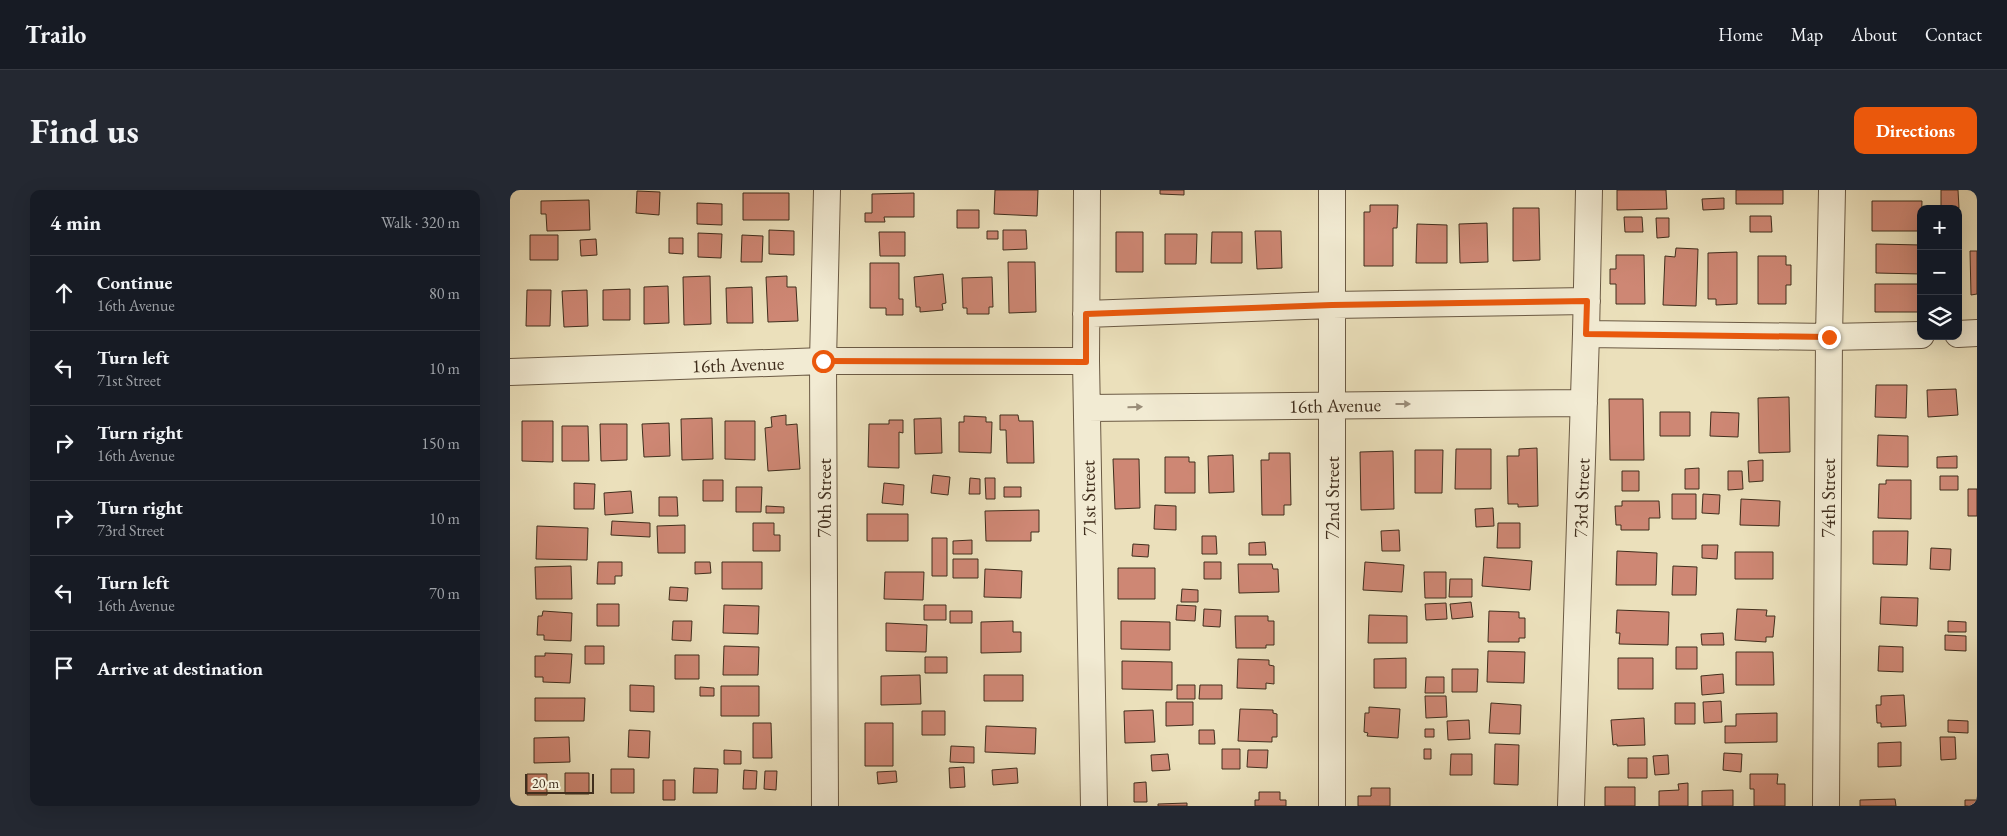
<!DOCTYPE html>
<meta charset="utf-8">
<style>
body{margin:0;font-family:"EB Garamond",serif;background:#242831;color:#f1f3f6}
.controls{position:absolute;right:15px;top:15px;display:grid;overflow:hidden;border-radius:10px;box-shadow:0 5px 20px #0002}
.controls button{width:45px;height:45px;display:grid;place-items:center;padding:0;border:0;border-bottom:1px solid #363941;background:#171b24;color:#f1f3f6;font:25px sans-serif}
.scale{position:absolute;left:15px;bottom:12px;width:69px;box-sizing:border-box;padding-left:5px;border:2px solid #402e1d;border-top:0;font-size:14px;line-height:18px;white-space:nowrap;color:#402e1d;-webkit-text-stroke:4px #f2ebd3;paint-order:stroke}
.stop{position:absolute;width:15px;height:15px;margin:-11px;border:4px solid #ea580c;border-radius:50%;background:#fff}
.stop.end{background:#ea580c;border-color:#fff;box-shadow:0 1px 5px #0008}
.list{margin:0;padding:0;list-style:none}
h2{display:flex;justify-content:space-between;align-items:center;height:65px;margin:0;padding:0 20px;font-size:21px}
h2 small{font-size:16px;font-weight:400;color:#9ea1a6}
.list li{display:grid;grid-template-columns:32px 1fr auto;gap:15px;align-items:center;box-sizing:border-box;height:75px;padding:0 20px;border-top:1px solid #363941}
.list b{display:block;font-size:19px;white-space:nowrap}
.list p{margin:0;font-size:16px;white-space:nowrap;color:#9ea1a6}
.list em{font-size:16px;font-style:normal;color:#9ea1a6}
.icon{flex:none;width:28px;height:28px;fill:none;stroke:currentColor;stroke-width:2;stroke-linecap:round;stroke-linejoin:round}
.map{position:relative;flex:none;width:1467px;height:616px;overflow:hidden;border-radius:10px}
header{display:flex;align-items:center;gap:30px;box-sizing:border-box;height:70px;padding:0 25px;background:#171b24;border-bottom:1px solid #363941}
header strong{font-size:24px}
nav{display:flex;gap:28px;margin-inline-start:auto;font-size:18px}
.intro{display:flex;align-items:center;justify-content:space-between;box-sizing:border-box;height:120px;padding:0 30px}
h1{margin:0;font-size:35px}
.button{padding:12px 22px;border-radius:10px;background:#ea580c;color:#fff;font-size:18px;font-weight:700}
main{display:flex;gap:30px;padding:0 30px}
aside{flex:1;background:#171b24;border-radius:10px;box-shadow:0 5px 20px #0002}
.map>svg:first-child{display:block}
</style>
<header>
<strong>Trailo</strong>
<nav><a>Home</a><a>Map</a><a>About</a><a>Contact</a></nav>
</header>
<div class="intro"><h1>Find us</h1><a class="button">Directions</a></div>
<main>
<aside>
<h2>4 min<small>Walk · 320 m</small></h2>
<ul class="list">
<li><svg class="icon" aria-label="ahead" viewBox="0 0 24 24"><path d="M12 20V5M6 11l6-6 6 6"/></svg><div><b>Continue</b><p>16th Avenue</p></div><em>80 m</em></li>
<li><svg class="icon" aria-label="left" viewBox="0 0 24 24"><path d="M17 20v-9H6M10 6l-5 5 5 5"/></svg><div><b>Turn left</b><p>71st Street</p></div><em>10 m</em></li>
<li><svg class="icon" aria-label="right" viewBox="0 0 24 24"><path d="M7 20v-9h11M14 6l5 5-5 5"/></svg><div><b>Turn right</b><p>16th Avenue</p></div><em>150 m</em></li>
<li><svg class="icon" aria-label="right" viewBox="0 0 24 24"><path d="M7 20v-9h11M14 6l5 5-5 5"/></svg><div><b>Turn right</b><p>73rd Street</p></div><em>10 m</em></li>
<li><svg class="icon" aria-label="left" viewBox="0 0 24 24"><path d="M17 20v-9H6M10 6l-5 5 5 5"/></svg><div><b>Turn left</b><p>16th Avenue</p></div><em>70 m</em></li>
<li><svg class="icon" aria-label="arrive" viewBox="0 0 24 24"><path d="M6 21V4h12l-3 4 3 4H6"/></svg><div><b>Arrive at destination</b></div></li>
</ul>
</aside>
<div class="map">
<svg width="1467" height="616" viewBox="0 0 1467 616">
<rect width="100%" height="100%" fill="#ebe0bb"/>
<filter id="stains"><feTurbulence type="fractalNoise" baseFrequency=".004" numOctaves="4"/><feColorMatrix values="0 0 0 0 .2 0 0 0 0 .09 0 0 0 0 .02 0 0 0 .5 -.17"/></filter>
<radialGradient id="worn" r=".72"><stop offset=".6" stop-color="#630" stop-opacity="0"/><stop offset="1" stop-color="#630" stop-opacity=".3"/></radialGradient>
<path fill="#ce8774" stroke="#402e1d" d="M485 0H528L527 26 484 24Z
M650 0H674V5L650 4Z
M1107 0H1156L1157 19 1107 20Z
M1226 0H1273V14H1226Z
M1431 0H1448L1449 18 1431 19Z
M127 1 150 2 149 25 126 23Z
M233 3H279V30H233Z
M404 3V27H374L375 32H355V23H362V4Z
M1214 8V19L1193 20 1192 9Z
M79 10 80 40 37 41 36 24H31V11Z
M1362 11H1412L1411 41H1362Z
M187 13 212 14V35L187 34Z
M860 15H888L887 38H883V76H854V22H860Z
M1003 18H1029L1030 70 1003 71Z
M447 20H469V38H447Z
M1240 26H1261L1262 42H1240Z
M1114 27H1132L1133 42H1115Z
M1146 28H1159V47L1147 48Z
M977 33 978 72 950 73 949 34Z
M907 34 937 35V73H906Z
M259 40 284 41V65L259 64Z
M493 40H516L517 59 493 60Z
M477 41H488V49H477Z
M745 41H771L772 78 747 79Z
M369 42H395V66H370Z
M606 42H633V82H606Z
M702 42H732V73H701Z
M188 43 212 44 211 68 188 67Z
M655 44H687L686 74H655Z
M20 45H48V70H20Z
M232 45 253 46 252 72H231Z
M1448 45H1451V64H1448Z
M159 48H173V64L159 63Z
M86 49 87 65 71 66 70 50Z
M1366 54 1411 55V84L1366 83Z
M1166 58 1188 59 1186 116 1153 115 1155 66 1165 67Z
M1460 61H1467V104L1461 105Z
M1227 62V114L1206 115V109H1198V63Z
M1106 65H1134L1135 114H1106V94H1100V79H1106Z
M1248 66H1276V75H1281V95H1276V114H1248Z
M498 72H525L526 122 499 123Z
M360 73H389V109H393V125H376V118H360Z
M433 84 436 113 432 114 433 120 410 122V117H406L404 87Z
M200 86 201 134 174 135 173 87Z
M277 86V97H286L288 131 258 132 256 87Z
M482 87 483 117H479V124H457V118H453L452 88Z
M1448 91H1450L1451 115H1448Z
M1365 94H1411V122H1365Z
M158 96 159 133 134 134V97Z
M242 97 243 133H217L216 98Z
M120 99V130H93V100Z
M17 100H41L40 136H16Z
M77 100 78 136 54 137 52 101Z
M1366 195H1397L1396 228 1365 227Z
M1446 199 1448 225 1418 227 1417 200Z
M1279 207 1280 262 1249 263 1248 208Z
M1099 209H1133L1134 270H1100Z
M1150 222H1180V246H1150Z
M1201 222 1229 223 1228 247 1200 246Z
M276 225V235L287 234 290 279 258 281 255 238 262 237 261 227Z
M490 225H508L509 231H523L524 273H497L496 240H490Z
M454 226 476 227V232H482L481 263 449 262V232H454Z
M202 228 203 269 172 270 171 229Z
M431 228 432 263 405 264 404 229Z
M379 230H393V243L389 242V278L358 277 359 234H379Z
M12 231H43V272L12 271Z
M215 231H245V270L215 269Z
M159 233 160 266 134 267 132 234Z
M90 234H117V270L91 271Z
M52 236H78L79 271H52Z
M1368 245 1398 246V277L1367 276Z
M1027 258 1028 316 1008 317V314H998L997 266H1009V259Z
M946 259H981V299H945Z
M905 260H933L932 303H905Z
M883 261 884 319 851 320 850 262Z
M759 263H780L781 315H774V325H752L751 270H759Z
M723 265 724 302 699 303 698 266Z
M1447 266V278H1427V267Z
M655 267H679V272H685V303H655Z
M603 269H629L630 318 605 319Z
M1253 270V291L1239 292 1238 271Z
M1189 278V299H1175V279Z
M1112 281H1129V301H1112Z
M1218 281H1232L1233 299 1218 300Z
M423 285 440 287 438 305 421 303Z
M1430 286H1448V300H1430Z
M460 288 470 289V304H459Z
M475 288H485V309H476Z
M193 290H213V311H193Z
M1376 290H1401V329L1368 328 1369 294H1376Z
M64 293 85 294 84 319H64Z
M374 293 394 295 393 315 372 313Z
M226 297H252L251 322H226Z
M494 297H511V307H494Z
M1458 299H1467V326H1458Z
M121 301 123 323 95 325 94 303Z
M1162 304H1186V329H1162Z
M1193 304 1210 305 1209 324 1192 323Z
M149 307H167L168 326H149Z
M1231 309 1270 311 1269 336 1230 335Z
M1112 311H1149L1150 328H1139V340H1111V335H1106L1105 316H1112Z
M645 315 666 316V340L644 339Z
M256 316 274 317V323H256Z
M983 318 984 336 966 337 965 319Z
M529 320V342H521V351H476L475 321Z
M357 324H398V351H357Z
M102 331 140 333V347L101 345Z
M243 333H264V345H270V361H243Z
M988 333H1010V358H987Z
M175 335V363H148L147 336Z
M27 336 78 338 77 370 26 369Z
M889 340 890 361H872L871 341Z
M1363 341H1398L1397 375 1363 374Z
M692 346H706L707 364H692Z
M422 348H437V386H422Z
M462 350V364H443V351Z
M755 352 756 365H739V353Z
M623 354 639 355 638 367 622 366Z
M1192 355H1208L1207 369 1192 368Z
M1421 358 1441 359 1440 380 1420 379Z
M1107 361 1147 363 1146 395H1106Z
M1225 362H1263V389H1225Z
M974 367 1022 371 1020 400 972 396Z
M443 369H468V388H443Z
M88 372H112V386H105V394H87Z
M185 372H200L201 383 185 384Z
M212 372H252V399H212Z
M694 372H711V389H694Z
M855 372 894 375 892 402 853 400Z
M728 374H762L763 379H768L769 402 729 403Z
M61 376 62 409H26L25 377Z
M1163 376 1187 377 1186 405H1162Z
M608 378H645V409H608Z
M475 379 512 381 511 408 474 407Z
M375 382H414L413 410 374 409Z
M914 382H936V408H915Z
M940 389H962V407H939Z
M160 397 178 398 177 411 159 410Z
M672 399 688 400V412H671Z
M1371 407 1408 408 1407 436 1370 434Z
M961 412 963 427 942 429 940 414Z
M936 413 937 429 916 430 915 414Z
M87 414H109V436H87Z
M214 415 249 416 248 444 213 443Z
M414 415H436V430H414Z
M667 415 686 416 685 431 666 430Z
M694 419 711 420 710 437 693 436Z
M1227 419 1257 420 1256 426H1265L1263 447H1256V452L1225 450Z
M1107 420 1159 422 1158 455 1109 454 1110 443H1106Z
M33 421 62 423 61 451 34 450V445H27L28 426H32Z
M440 421H462V433H440Z
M979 421 1009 422V428H1015V448H1009V452H978Z
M859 425 897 426V453H858Z
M725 426H758V431H764V455H756V458H726Z
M163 431H182L181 451 162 450Z
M503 431V442H511V462L471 463V432Z
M611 431 660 432V460L611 459Z
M1438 431 1456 432V442H1438Z
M376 433 417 435 416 462 376 461Z
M1213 443 1214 455H1192L1191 444Z
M1435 445 1456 446V461L1435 460Z
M75 456H94V474H75Z
M214 456 249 457 248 485H213Z
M1369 456 1393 457V482L1368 481Z
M1166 457H1187V479H1166Z
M978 461 1015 462 1014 493 977 492Z
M1226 462H1263L1264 495H1226Z
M35 463 62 464 60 493 33 492V487H25V466H35Z
M165 465H189V489H165Z
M415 467H437V483H415Z
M896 468V498H864V469Z
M1108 468H1143V499H1108Z
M728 469 759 470V475L764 476V494L756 493V499L727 498Z
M612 471 662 472V500L612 499Z
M942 479H968L967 502H942Z
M1213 484 1214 503 1192 505 1191 486Z
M410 485 411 514 371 515V486Z
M474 485H513V511H474Z
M916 487H934V503H915Z
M120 495 144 496V522L120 521Z
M667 495H685V509H667Z
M690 495H712V509H689Z
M211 496H249V526H211Z
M190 497 204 498V506H190Z
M1394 505 1396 536 1371 537V533H1367L1366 515H1371V506Z
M915 506H936L937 527 916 528Z
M25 508H75L74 531H25Z
M1211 511 1212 532 1194 533 1193 512Z
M656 512H683V535L656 536Z
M981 513 1011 515 1010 544 979 543Z
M1165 513H1185V534H1165Z
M859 517 890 519 888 548 857 546 858 543 854 542 855 523H859Z
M730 519 763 520V523L767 524V547H762V552L728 551Z
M643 520 645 552 615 553 614 521Z
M412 521H435V545H412Z
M1267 523V552L1215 553V536H1226V524Z
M1134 528 1135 555 1107 556V554L1103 555 1101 530Z
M959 530 960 549 938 550 937 531Z
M1438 530 1458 531V543L1438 542Z
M243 533H261L262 568H243Z
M355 533H383V576H355Z
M476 536 526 538 525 564 475 562Z
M915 539H924V547H915Z
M119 540 140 541 139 568 118 567Z
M689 540H704L705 554H689Z
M59 547 60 572 24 573V548Z
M1430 547H1445L1446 569 1431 570Z
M1391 552V576L1368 577V553Z
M985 554 1009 555 1008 595 984 594Z
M441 556 464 557V573L440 572Z
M712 559H730V579H712Z
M914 559H921V569H914Z
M214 560 231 561V574H214Z
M738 560H758L757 578 737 577Z
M1214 563 1232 564 1231 582 1213 580Z
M658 564 660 580 642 581 641 565Z
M941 564H962V585H940Z
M1158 565 1159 584 1145 585 1143 566Z
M1118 568H1137V588H1118Z
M454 577 455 597 440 598 439 578Z
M184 578 208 579 207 603H183Z
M507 578 508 593 483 595 482 580Z
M101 579H124V603H101Z
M234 580 247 581 246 599H233Z
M255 581H267L266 600 254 599Z
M386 581 387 592 368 594 367 582Z
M55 583H79V604H55Z
M17 584H37V605H17Z
M1240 584H1268L1267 594H1275V616H1244V599H1240Z
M153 590H165V610H153Z
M636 592 637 612H624V593Z
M1178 593V616H1149V601L1169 600 1168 594Z
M1095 597H1125V616H1095Z
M861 598H880V616H848V606H861Z
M1223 600V616H1192V601Z
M749 602H770V610H776V616H745V610H749Z
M1385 609 1386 616H1350V610Z
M1455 610H1467V616H1455Z
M677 613V616H648V614Z"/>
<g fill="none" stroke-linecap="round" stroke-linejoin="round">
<g stroke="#6b5a44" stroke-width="28">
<path id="street" d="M577 0 576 171 584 616
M576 124 822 115 1077 111
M1076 144 1319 147 1411 145
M1448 144 1467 143
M0 182 313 171H576
M577 218 1074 213
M315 616 313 171 317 0
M822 616V0
M1061 616 1076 144 1079 0
M1316 616 1319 147 1322 0"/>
</g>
<use href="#street" stroke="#f2ebd3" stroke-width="26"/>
</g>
<defs><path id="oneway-solid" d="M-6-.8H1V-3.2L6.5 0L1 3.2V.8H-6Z" transform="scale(1.25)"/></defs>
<g fill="#998c78">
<use href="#oneway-solid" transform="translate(893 214)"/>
<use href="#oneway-solid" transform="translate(625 217) rotate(-1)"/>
</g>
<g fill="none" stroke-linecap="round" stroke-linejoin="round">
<path stroke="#ea580c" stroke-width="6" d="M313 171 576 172V124L822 115 1077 111 1076 144 1319 147"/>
</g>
<g text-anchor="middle" stroke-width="5" stroke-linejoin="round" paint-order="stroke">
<g font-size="19" fill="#402e1d" stroke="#f2ebd3">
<text transform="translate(228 174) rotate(-2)" y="7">16th Avenue</text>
<text transform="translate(825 215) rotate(-1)" y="7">16th Avenue</text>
<text transform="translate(314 308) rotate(-90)" y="7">70th Street</text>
<text transform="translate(578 308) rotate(-91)" y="7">71st Street</text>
<text transform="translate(822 308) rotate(-90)" y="7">72nd Street</text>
<text transform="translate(1071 308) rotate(-88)" y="7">73rd Street</text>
<text transform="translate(1318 308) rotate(-90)" y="7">74th Street</text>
</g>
</g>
<rect width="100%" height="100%" filter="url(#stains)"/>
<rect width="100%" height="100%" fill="url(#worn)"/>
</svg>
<div class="controls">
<button>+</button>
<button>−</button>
<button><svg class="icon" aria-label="layers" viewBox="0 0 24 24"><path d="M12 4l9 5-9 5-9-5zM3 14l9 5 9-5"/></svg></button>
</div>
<div class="scale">20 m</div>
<div class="stop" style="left:313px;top:171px"></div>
<div class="stop end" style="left:1319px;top:147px"></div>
</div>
</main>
